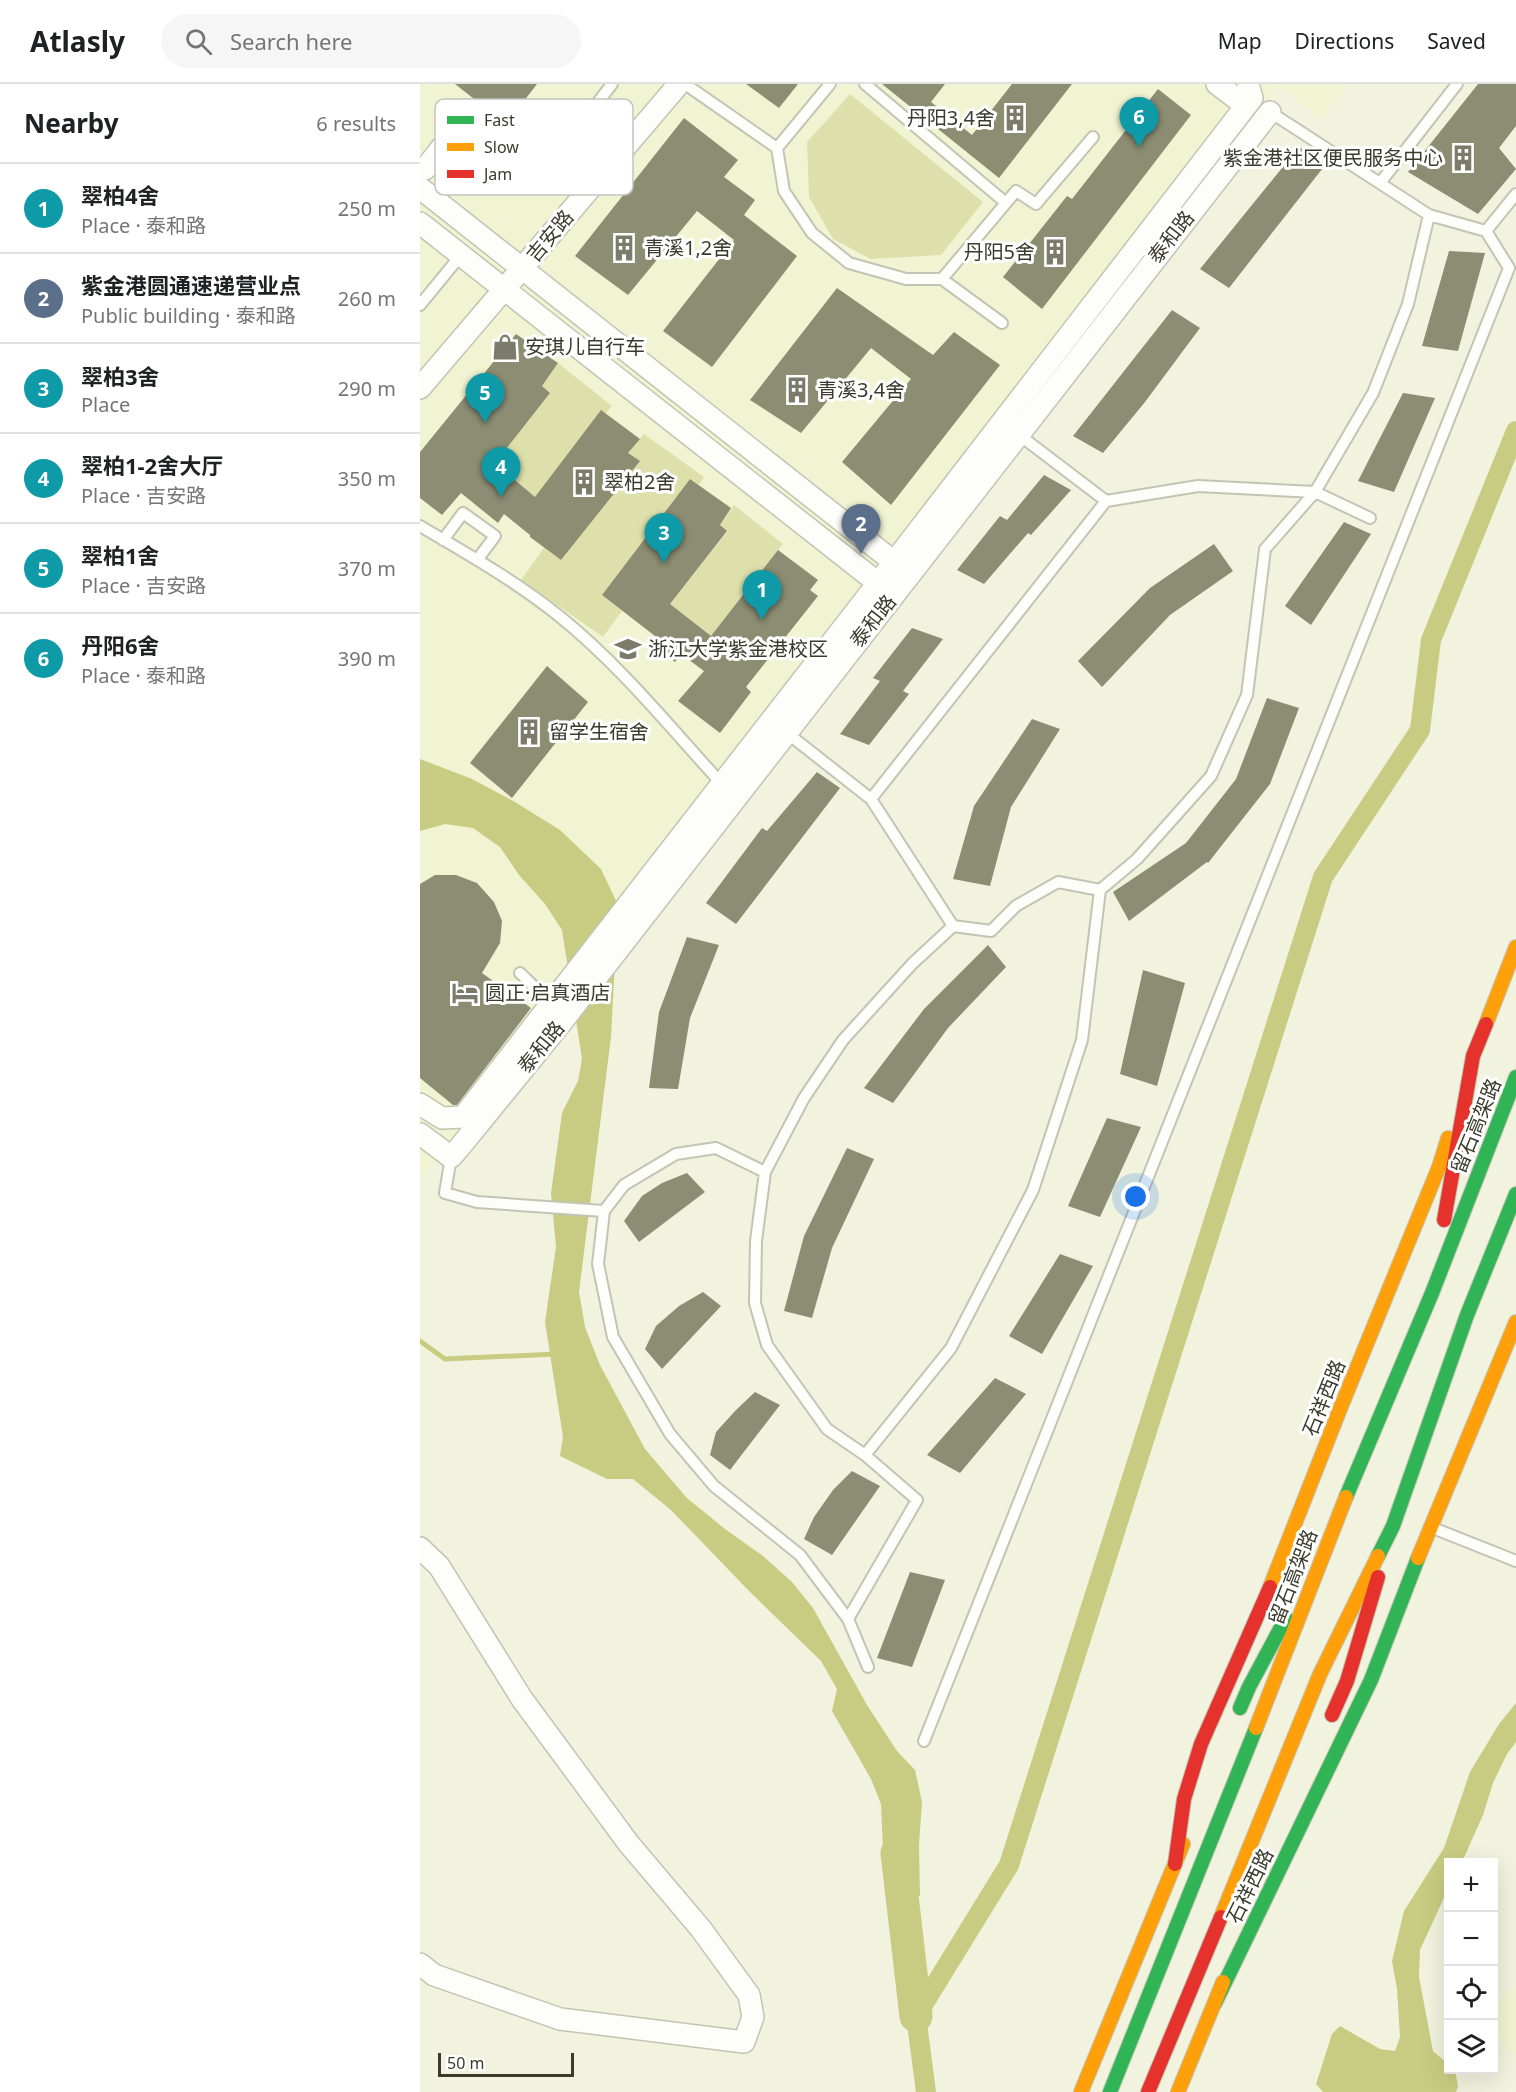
<!DOCTYPE html>
<meta charset="utf-8">
<style>
body{margin:0;font-family:"Noto Sans","Noto Sans SC",sans-serif;background:#f6f6f6;color:#202124}
.controls{position:absolute;right:18px;bottom:18px;display:grid;overflow:hidden;border-radius:0px;box-shadow:0 6px 24px #0002}
.controls button{width:54px;height:54px;display:grid;place-items:center;padding:0;border:0;border-bottom:2px solid #e0e0e0;background:#fff;color:#202124;font:30px sans-serif}
.scale{position:absolute;left:18px;bottom:15px;width:136px;box-sizing:border-box;padding-left:6px;border:3px solid #3a3b2c;border-top:0;font-size:16px;line-height:21px;white-space:nowrap;color:#3a3b2c;-webkit-text-stroke:4px #fff;paint-order:stroke}
.you{position:absolute;left:716px;top:1113px;width:21px;height:21px;margin:-15px;border:4px solid #fff;border-radius:50%;background:#1a73e8;box-shadow:0 0 0 9px #1a73e833}
.badge{display:grid;place-items:center;width:39px;height:39px;border-radius:50%;background:#ea580c;color:#fff;font-size:20px;font-weight:700}
.pin{position:absolute;translate:-50% -50px;filter:drop-shadow(0 2px 3px #0008)}
.pin::after{content:'';position:absolute;top:32px;width:21px;height:18px;background:inherit;clip-path:polygon(0 0,100% 0,50% 100%)}
.list{margin:0;padding:0;list-style:none}
h2{display:flex;justify-content:space-between;align-items:center;height:78px;margin:0;padding:0 24px;font-size:26px}
h2 small{font-size:20px;font-weight:400;color:#757577}
.list li{display:grid;grid-template-columns:39px 1fr auto;gap:18px;align-items:center;box-sizing:border-box;height:90px;padding:0 24px;border-top:2px solid #e0e0e0}
.list b{display:block;font-size:22px;white-space:nowrap}
.list p{margin:0;font-size:20px;white-space:nowrap;color:#757577}
.list em{font-size:20px;font-style:normal;color:#757577}
.icon{flex:none;width:33px;height:33px;fill:none;stroke:currentColor;stroke-width:2;stroke-linecap:round;stroke-linejoin:round}
.map{position:relative;flex:none;width:1096px;height:2008px;overflow:hidden}
header{display:flex;align-items:center;gap:36px;box-sizing:border-box;height:84px;padding:0 30px;background:#fff;border-bottom:2px solid #e0e0e0}
header strong{font-size:28px}
nav{display:flex;gap:33px;margin-inline-start:auto;font-size:21px}
.search{width:420px;height:54px;background:#f6f6f6;display:flex;align-items:center;gap:15px;box-sizing:border-box;padding:0 21px;border-radius:33px;color:#757577;font-size:22px}
main{display:flex}
aside{flex:1;background:#fff}
.map>svg:first-child{display:block}
</style>
<header>
<strong>Atlasly</strong>
<div class="search"><svg class="icon" aria-label="search" viewBox="0 0 24 24"><circle cx="10" cy="10" r="6"/><path d="M15 15l6 6"/></svg>Search here</div>
<nav><a>Map</a><a>Directions</a><a>Saved</a></nav>
</header>
<main>
<aside>
<h2>Nearby<small>6 results</small></h2>
<ul class="list">
<li><span class="badge" style="background:#0f9aa8">1</span><div><b>翠柏4舍</b><p>Place · 泰和路</p></div><em>250 m</em></li>
<li><span class="badge" style="background:#5c6f8a">2</span><div><b>紫金港圆通速递营业点</b><p>Public building · 泰和路</p></div><em>260 m</em></li>
<li><span class="badge" style="background:#0f9aa8">3</span><div><b>翠柏3舍</b><p>Place</p></div><em>290 m</em></li>
<li><span class="badge" style="background:#0f9aa8">4</span><div><b>翠柏1-2舍大厅</b><p>Place · 吉安路</p></div><em>350 m</em></li>
<li><span class="badge" style="background:#0f9aa8">5</span><div><b>翠柏1舍</b><p>Place · 吉安路</p></div><em>370 m</em></li>
<li><span class="badge" style="background:#0f9aa8">6</span><div><b>丹阳6舍</b><p>Place · 泰和路</p></div><em>390 m</em></li>
</ul>
</aside>
<div class="map">
<svg width="1096" height="2008" viewBox="0 0 1096 2008">
<rect width="100%" height="100%" fill="#f1f3de"/>
<path fill="#f1f4d2" d="M0 0H929L901 35 856 2 0 1096Z
M1096 1902V1975L1074 1948V1921Z"/>
<path fill="#dee0ac" d="M430 10 563 118 521 171 451 175 413 155 389 113 387 58Z
M138 279 192 322 110 420 99 411 105 404 88 390 69 386 130 309 122 302Z
M224 350 284 393 279 401 270 395 182 511 202 527 183 553 101 496 124 464 141 476 208 369Z
M314 421 363 460 286 559 245 526 307 448 300 441Z"/>
<path fill="#c8cc82" d="M0 675 52 695 95 718 140 746 181 785 198 821 191 953 159 1208 165 1243 180 1281 225 1365 267 1414 305 1445 343 1472 372 1498 393 1524 447 1621 477 1667 495 1686 502 1718 499 1761 500 1812 465 1811 461 1720 451 1695 412 1627 417 1605 401 1577 330 1508 251 1426 213 1395H187L140 1372 143 1353 125 1238 136 1163 131 1109 142 1029 158 997 162 975 142 846 125 820 99 791 80 763 53 744 25 740 0 747Z
M1096 1619V1658L1087 1670 1073 1699 1063 1731 1042 1778H1028V1805L1000 1866 999 1893 1013 1967 1028 1980V1986H1035L1038 2002 1036 2008H903L896 2000 912 1950 920 1942 960 1965 975 1967 980 1953 977 1905 972 1877 984 1827 1024 1764 1050 1688 1079 1640Z"/>
<g fill="none" stroke-linecap="round" stroke-linejoin="round">
<path stroke="#c8cc82" stroke-width="5" d="M0 1257 25 1275 137 1270"/>
<path stroke="#c8cc82" stroke-width="20" d="M506 2008 496 1932 589 1781 903 793 1000 646 1011 556 1096 347"/>
<path stroke="#c8cc82" stroke-width="33" d="M477 1769 496 1932"/>
</g>
<path fill="#8c8d73" d="M35 0H117L86 40Z
M326 0H378L359 24Z
M462 0H525L511 18 552 51 592 0H652L579 94Z
M1058 0H1096V42L1079 64 1096 85 1058 130 988 88Z
M738 5 771 31 622 225 583 193 647 112 652 115Z
M264 34 318 76 304 93 335 116 324 131 377 172 292 283 243 247 314 156 277 127 208 211 155 172Z
M879 63 906 80 809 204 780 185Z
M1029 167 1065 169 1038 267 1002 262Z
M417 204 513 271 534 248 580 281 471 421 422 378 491 295 451 264 381 349 330 316Z
M752 226 780 244 725 318 683 369 653 352Z
M96 250 138 279 122 302 130 309 75 379 115 413 181 326 220 355 208 369 220 377 141 476 110 453V451L84 430 78 439 41 409 22 431 0 414V368Z
M983 309 1015 314 974 408 938 397Z
M624 391 651 406 611 451 608 449 564 500 537 486 580 432 587 436Z
M270 395 311 424 300 441 307 447 250 520 291 552 358 466 398 496 390 506 398 512 326 603 331 608 300 649 258 617 284 587 261 570 255 578 239 565 244 559 182 511Z
M924 438 951 450 891 541 865 522Z
M794 460 813 487 750 531 682 603 658 577 730 504Z
M492 544 523 555 483 607 489 610 449 661 420 650 460 597 453 594Z
M127 582 168 618 92 714 50 679Z
M847 614 879 624 850 700 788 779 787 778 709 837 693 808 766 759 816 695Z
M612 635 640 645 591 723 570 802 533 795 554 722Z
M397 688 420 704 316 840 286 819 342 744 347 747Z
M15 791H36L57 799 74 818 82 837 80 859 62 889 111 924 37 1021H33L0 994V800Z
M267 853 299 861 270 934 258 1005 229 1004 239 928Z
M568 861 586 883 528 944 473 1019 444 1004 504 925Z
M723 886 765 899 737 1002 700 990Z
M687 1034 721 1043 680 1133 648 1122Z
M427 1064 454 1075 412 1164 392 1234 364 1227 384 1152Z
M267 1089 285 1108 219 1158 204 1137 222 1112 242 1099Z
M640 1170 673 1182 622 1270 589 1252Z
M283 1208 301 1222 242 1285 225 1265 236 1242 259 1222Z
M575 1294 606 1310 540 1389 507 1371Z
M335 1308 360 1321 310 1386 290 1371 296 1348 316 1326Z
M432 1387 460 1402 412 1471 384 1455 394 1433 413 1406Z
M490 1488 525 1496 492 1583 457 1574Z"/>
<g fill="none" stroke-linecap="round" stroke-linejoin="round">
<g stroke="#c2c4b4" stroke-width="14">
<path id="lane" d="M265 0 357 64 364 107 392 149 429 179 486 195H522L582 239
M445 0 586 119
M357 64 410 0
M183 89 146 60 192 0
M960 99 1037 0
M1066 147 1096 110
M522 195 596 107 616 120 673 53
M0 221 41 171
M598 350 686 417
M0 442C46 469 97 498 139 532 199 580 249 642 301 699
M23 456 43 429 75 452 57 476
M367 649 451 715 533 842 492 880 423 956 384 1014 345 1088 336 1157 335 1219 347 1261 407 1345 445 1371 497 1416 428 1535
M451 715 686 417 778 402 895 408 950 434
M533 842 571 847 596 822 638 798 680 806
M100 889 132 920
M31 1073 25 1109 57 1118 184 1127 178 1180 193 1253 250 1350 294 1402 380 1471 428 1535 448 1583
M184 1127 204 1101 256 1070 296 1064 345 1088
M445 1371 531 1264 613 1106 662 956 680 806 717 775 791 692 827 611 845 465 895 408 953 309 988 220 1009 131
M1013 1444 1096 1477
M504 1657 1089 184 1066 147 1009 131 847 26"/>
</g>
<g stroke="#c2c4b4" stroke-width="24">
<path id="street" d="M797 0 826 22
M5 85 23 62
M0 104 474 478
M0 139 458 499
M0 304 259 0
M0 1020 22 1034 43 1033 458 499 832 14 828 0
M0 1050 31 1073 39 1064 141 939 850 28
M0 1464 19 1482 102 1615 209 1760 281 1845 329 1911 333 1933 324 1958 140 1935 14 1891 0 1880"/>
</g>
<g stroke="#c2c4b4" stroke-width="16">
<path id="fast" d="M926 1413 1012 1209 1096 993
M958 1472 973 1442 1047 1231 1096 1110
M820 1624 829 1603 866 1534
M795 1919 951 1596 998 1474
M690 2008 836 1644"/>
</g>
<g stroke="#c2c4b4" stroke-width="16">
<path id="slow" d="M1066 940 1096 863
M998 1474 1096 1238
M850 1503 920 1325 1019 1083 1028 1054
M836 1644 926 1413
M801 1833 900 1590 958 1472
M661 2008 763 1760
M758 2008 803 1898"/>
</g>
<g stroke="#c2c4b4" stroke-width="16">
<path id="jam" d="M1024 1136 1053 972 1066 940
M912 1631 927 1597 958 1493
M755 1780 764 1715 781 1660 850 1503
M728 2008 801 1833"/>
</g>
<use href="#lane" stroke="#fdfdfa" stroke-width="10"/>
<use href="#street" stroke="#fdfdfa" stroke-width="21"/>
<use href="#fast" stroke="#30b455" stroke-width="14"/>
<use href="#slow" stroke="#ff9f0a" stroke-width="14"/>
<use href="#jam" stroke="#e5322d" stroke-width="14"/>
</g>
<defs>
<g id="building-bare" transform="scale(2.07)"><path d="M-4-6H4V6H1V3H-1V6H-4ZM-2.5-4.3h1.7v1.8h-1.7ZM.8-4.3h1.7v1.8H.8ZM-2.5-1h1.7V.8h-1.7ZM.8-1h1.7V.8H.8Z" fill="#7a7b6a" stroke="#fff" stroke-width="2.5" paint-order="stroke"/></g>
<g id="shop-bare" transform="scale(2.07)"><path d="M-5-2.5h2.3a2.7 3.5 0 0 1 5.4 0H5L5.5 6h-11ZM-1.5-2.5h3a1.5 2.3 0 0 0-3 0Z" fill="#7a7b6a" stroke="#fff" stroke-width="2.5" paint-order="stroke"/></g>
<g id="university-bare" transform="scale(2.07)"><path d="M0-5L7-2L0 1L-7-2ZM-4 1L0 2.5L4 1V4Q0 6-4 4Z" fill="#7a7b6a" stroke="#fff" stroke-width="2.5" paint-order="stroke"/></g>
<g id="hotel-bare" transform="scale(2.07)"><path d="M-6-4.5h1.5V1H6V5H4.5V3h-9V5H-6ZM-4 0a1.8 1.8 0 1 1 3.6 0ZM.5 0V-2.5h3Q6-2.5 6 0Z" fill="#7a7b6a" stroke="#fff" stroke-width="2.5" paint-order="stroke"/></g>
</defs>
<g fill-rule="evenodd">
<use href="#building-bare" x="595" y="34"/>
<use href="#building-bare" x="1043" y="74"/>
<use href="#building-bare" x="204" y="164"/>
<use href="#building-bare" x="635" y="168"/>
<use href="#shop-bare" x="85" y="263"/>
<use href="#building-bare" x="377" y="306"/>
<use href="#building-bare" x="164" y="398"/>
<use href="#university-bare" x="208" y="565"/>
<use href="#building-bare" x="109" y="648"/>
<use href="#hotel-bare" x="45" y="909"/>
</g>
<g text-anchor="middle" stroke-width="6" stroke-linejoin="round" paint-order="stroke">
<g font-size="20" fill="#3a3b2c" stroke="#fff" text-anchor="start">
<text x="575" y="41" text-anchor="end">丹阳3,4舍</text>
<text x="1023" y="81" text-anchor="end">紫金港社区便民服务中心</text>
<text x="224" y="171">青溪1,2舍</text>
<text x="615" y="175" text-anchor="end">丹阳5舍</text>
<text x="105" y="270">安琪儿自行车</text>
<text x="397" y="313">青溪3,4舍</text>
<text x="184" y="405">翠柏2舍</text>
<text x="228" y="572">浙江大学紫金港校区</text>
<text x="129" y="655">留学生宿舍</text>
<text x="65" y="916">圆正·启真酒店</text>
</g>
<g font-size="20" fill="#3a3b2c" stroke="#fff">
<text transform="translate(130 152) rotate(-50)" y="7">吉安路</text>
<text transform="translate(751 153) rotate(-52)" y="7">泰和路</text>
<text transform="translate(453 537) rotate(-52)" y="7">泰和路</text>
<text transform="translate(121 963) rotate(-51)" y="7">泰和路</text>
<text transform="translate(1056 1042) rotate(-68)" y="7">留石高架路</text>
<text transform="translate(904 1314) rotate(-68)" y="7">石祥西路</text>
<text transform="translate(873 1493) rotate(-69)" y="7">留石高架路</text>
<text transform="translate(830 1802) rotate(-64)" y="7">石祥西路</text>
</g>
</g>
<rect x="15" y="15" width="198" height="96" rx="9" fill="#fff" stroke="#c4c4c0" stroke-width="1.5"/>
<rect x="27" y="32" width="27" height="8" fill="#30b455"/>
<rect x="27" y="59" width="27" height="8" fill="#ff9f0a"/>
<rect x="27" y="86" width="27" height="8" fill="#e5322d"/>
<g font-size="16" fill="#3a3b2c">
<text x="64" y="42">Fast</text>
<text x="64" y="69">Slow</text>
<text x="64" y="96">Jam</text>
</g>
</svg>
<div class="controls">
<button>+</button>
<button>−</button>
<button><svg class="icon" aria-label="locate" viewBox="0 0 24 24"><circle cx="12" cy="12" r="6"/><path d="M12 2v4M12 18v4M2 12h4M18 12h4"/></svg></button>
<button><svg class="icon" aria-label="layers" viewBox="0 0 24 24"><path d="M12 4l9 5-9 5-9-5zM3 14l9 5 9-5"/></svg></button>
</div>
<div class="scale">50 m</div>
<div class="you"></div>
<div class="pin badge" style="left:342px;top:536px;background:#0f9aa8">1</div>
<div class="pin badge" style="left:441px;top:470px;background:#5c6f8a">2</div>
<div class="pin badge" style="left:244px;top:479px;background:#0f9aa8">3</div>
<div class="pin badge" style="left:81px;top:413px;background:#0f9aa8">4</div>
<div class="pin badge" style="left:65px;top:339px;background:#0f9aa8">5</div>
<div class="pin badge" style="left:719px;top:63px;background:#0f9aa8">6</div>
</div>
</main>
